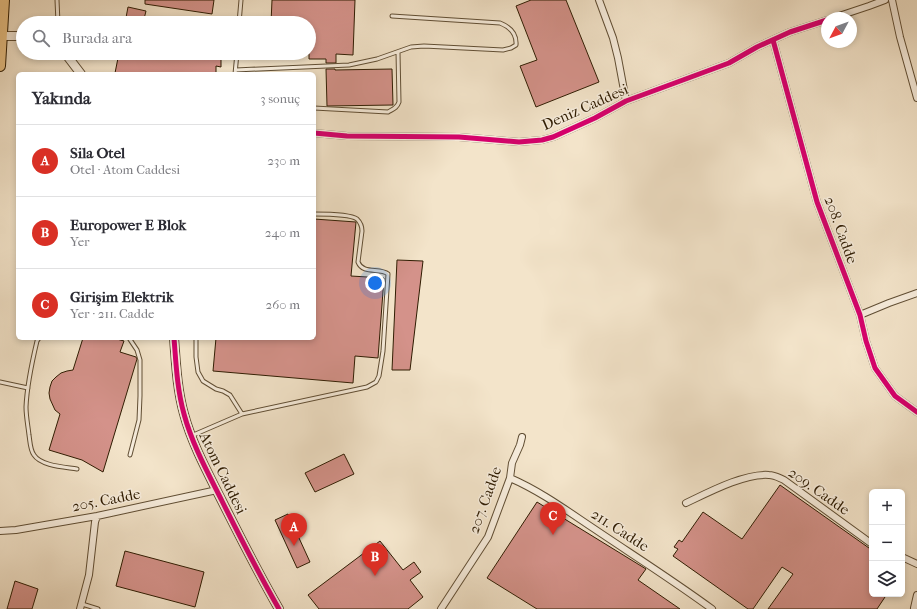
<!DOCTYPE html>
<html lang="tr">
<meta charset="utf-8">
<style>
body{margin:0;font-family:"IM FELL French Canon",serif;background:#f7f7f7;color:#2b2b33}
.controls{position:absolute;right:12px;bottom:12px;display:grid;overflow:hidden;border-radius:6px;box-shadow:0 2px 6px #0003}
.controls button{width:36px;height:36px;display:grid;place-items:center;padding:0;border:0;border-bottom:1px solid #e1e1e2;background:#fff;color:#2b2b33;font:20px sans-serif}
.compass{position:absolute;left:821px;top:12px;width:36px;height:36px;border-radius:50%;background:#fff;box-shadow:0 2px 6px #0003;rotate:229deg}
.you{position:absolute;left:375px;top:283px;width:14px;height:14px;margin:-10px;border:3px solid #fff;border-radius:50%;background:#1a73e8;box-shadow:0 0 0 6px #1a73e833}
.badge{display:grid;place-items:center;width:26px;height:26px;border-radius:50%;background:#d93025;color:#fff;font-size:13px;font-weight:700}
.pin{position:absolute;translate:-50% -33px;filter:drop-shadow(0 1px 2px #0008)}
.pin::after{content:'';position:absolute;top:21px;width:14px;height:12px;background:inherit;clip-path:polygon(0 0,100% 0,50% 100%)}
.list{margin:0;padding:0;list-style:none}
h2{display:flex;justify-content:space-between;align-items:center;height:52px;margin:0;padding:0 16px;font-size:17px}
h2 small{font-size:13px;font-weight:400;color:#7c7c81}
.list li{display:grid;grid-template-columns:26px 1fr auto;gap:12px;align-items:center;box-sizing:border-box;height:72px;padding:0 16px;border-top:1px solid #e1e1e2}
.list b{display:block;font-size:15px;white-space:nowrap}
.list p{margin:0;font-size:13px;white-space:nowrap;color:#7c7c81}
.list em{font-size:13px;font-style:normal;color:#7c7c81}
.icon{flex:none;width:22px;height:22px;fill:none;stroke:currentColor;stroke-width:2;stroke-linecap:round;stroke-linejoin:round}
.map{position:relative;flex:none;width:917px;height:609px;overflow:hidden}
.search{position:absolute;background:#fff;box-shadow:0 2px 6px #0003;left:16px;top:16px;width:300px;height:44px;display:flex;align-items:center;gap:10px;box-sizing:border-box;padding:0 14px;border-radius:22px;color:#7c7c81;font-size:15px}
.panel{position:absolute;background:#fff;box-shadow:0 2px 6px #0003;left:16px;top:72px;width:300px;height:268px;border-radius:6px}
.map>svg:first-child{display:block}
</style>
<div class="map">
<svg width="917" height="609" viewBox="0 0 917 609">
<rect width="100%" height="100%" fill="#f3e4ca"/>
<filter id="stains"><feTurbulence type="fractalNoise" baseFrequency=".005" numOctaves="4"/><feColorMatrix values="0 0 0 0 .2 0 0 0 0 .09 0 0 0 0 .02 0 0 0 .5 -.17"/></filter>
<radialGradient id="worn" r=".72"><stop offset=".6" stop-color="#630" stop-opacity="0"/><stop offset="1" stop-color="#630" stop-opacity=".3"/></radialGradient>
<path fill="#d4928a" stroke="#2f1c02" d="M145 0H214L212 14 145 4Z
M272 0H355L353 55 336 54V63H326V59H309V23H271Z
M531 0H566L599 82 536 107 520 66 537 60 516 6Z
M128 7 146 11 143 23H125Z
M119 53H221V67L216 66V74H120L115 73Z
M326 69H335V70L392 69 393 105 327 106Z
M314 219 356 222 351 276 384 278 378 358 355 356 353 383 213 371 216 338H314Z
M397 260 423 261 410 370H392Z
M83 338H113L124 341 120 352 136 357 137 359 103 472 82 460 49 450 60 414 55 410 50 399 49 393 50 387 52 381 56 377 61 373 67 371 73 370Z
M344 454 354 474 315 492 305 473Z
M780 485 869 548 872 549V594H887L877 609H768L793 574 782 567 753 609H748L673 556 678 549 674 547 679 540 682 542 703 512 742 539Z
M537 502 646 569 638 580 680 609H537L487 578Z
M288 514 310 562 297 568 275 520Z
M380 541 403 570 414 562 421 572 410 580 423 597 408 609H319L308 595Z
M125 551 204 572 195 607 116 586Z
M15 581 38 589 32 609H7Z"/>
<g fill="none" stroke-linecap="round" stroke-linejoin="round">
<g stroke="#604e34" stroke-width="5">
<path id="service" d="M57 0 58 23
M239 23 241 0
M236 70 349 65 377 59 411 47 424 46 503 50 511 48 516 45C517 33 510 27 500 23L392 16
M235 74 237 53
M314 108 388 112C393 109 397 108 399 102L398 52
M39 338 37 341C32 362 27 385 26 407 26 416 28 426 29 435 30 441 30 450 34 455 41 466 65 467 77 469
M129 338 137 350 140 360V396L139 420 130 455
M196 338V357L198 372 203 381 216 389 223 391 230 395 242 414
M0 382 28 388
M191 436 242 414 367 387 376 382 379 376 383 351 388 274C380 267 363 275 358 262L362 231C362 227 360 222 357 219 350 214 323 214 314 214
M82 604 98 609"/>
</g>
<g stroke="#604e34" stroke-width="8">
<path id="minor" d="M599 0 613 38 618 58 626 101
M892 0 900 37 917 98
M833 18 869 6 885 0
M773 40 817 202 860 315 866 341 875 368 895 396 917 412
M314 133 347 136 459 137 519 142 542 140 553 137 595 118 626 101 729 63 757 47 790 32 827 20
M860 315 889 303 917 293
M510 478C540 491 566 510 593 528 633 555 674 581 712 609
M686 503C709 492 745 473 769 475 775 475 779 478 784 480L872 544
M0 531 16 530 97 516 217 490
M902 557 917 564
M914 608 917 595
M80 609 89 575 95 522 97 516
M441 609 488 537 510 478 512 463 520 445 522 437"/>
</g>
<g stroke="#604e34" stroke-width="10">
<path id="tertiary" d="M2 36H23
M65 53 81 74
M174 338C176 363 177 389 184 414 192 444 208 473 222 501 240 537 259 574 279 609"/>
</g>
<g stroke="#2f1c02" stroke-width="12">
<path id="trunk" d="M0 66 4 0"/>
</g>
<use href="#service" stroke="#f7eddd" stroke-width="3"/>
<use href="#minor" stroke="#f7eddd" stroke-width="6"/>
<use href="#tertiary" stroke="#f7eddd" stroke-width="8"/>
<use href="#trunk" stroke="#eac285" stroke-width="10"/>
<g stroke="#f7eddd" stroke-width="8">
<path id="cycleway" d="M773 40 817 202 860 315 866 341 875 368 895 396 917 412
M314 133 347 136 459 137 519 142 542 140 553 137 595 118 626 101 729 63 757 47 790 32 827 20
M174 338C176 363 177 389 184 414 192 444 208 473 222 501 240 537 259 574 279 609"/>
</g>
<use href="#cycleway" stroke="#d6006c" stroke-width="5"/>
</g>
<g text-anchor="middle" stroke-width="3" stroke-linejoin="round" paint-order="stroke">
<g font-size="15" fill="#2f1c02" stroke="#f7eddd">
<text transform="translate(585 107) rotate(-24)" y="5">Deniz Caddesi</text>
<text transform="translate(841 230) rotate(70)" y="5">208. Cadde</text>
<text transform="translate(223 473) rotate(64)" y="5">Atom Caddesi</text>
<text transform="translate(819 491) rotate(35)" y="5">209. Cadde</text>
<text transform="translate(106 500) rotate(-11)" y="5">205. Cadde</text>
<text transform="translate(485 500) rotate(-70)" y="5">207. Cadde</text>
<text transform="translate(620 530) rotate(33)" y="5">211. Cadde</text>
</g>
</g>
<rect width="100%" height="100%" filter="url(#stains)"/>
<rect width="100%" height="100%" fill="url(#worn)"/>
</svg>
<div class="controls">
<button>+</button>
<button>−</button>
<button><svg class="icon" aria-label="layers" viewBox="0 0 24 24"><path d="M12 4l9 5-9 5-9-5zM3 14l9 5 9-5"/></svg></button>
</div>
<svg class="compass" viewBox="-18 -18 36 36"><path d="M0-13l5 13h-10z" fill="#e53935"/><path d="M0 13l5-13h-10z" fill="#7c7c81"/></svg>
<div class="you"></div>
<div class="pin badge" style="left:294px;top:546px">A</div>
<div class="pin badge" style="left:375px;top:576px">B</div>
<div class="pin badge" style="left:553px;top:535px">C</div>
<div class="search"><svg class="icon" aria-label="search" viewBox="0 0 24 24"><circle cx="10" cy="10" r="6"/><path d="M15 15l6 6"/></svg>Burada ara</div>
<section class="panel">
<h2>Yakında<small>3 sonuç</small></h2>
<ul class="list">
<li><span class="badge">A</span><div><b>Sila Otel</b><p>Otel · Atom Caddesi</p></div><em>230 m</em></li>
<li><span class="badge">B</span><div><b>Europower E Blok</b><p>Yer</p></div><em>240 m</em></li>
<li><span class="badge">C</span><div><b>Girişim Elektrik</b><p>Yer · 211. Cadde</p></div><em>260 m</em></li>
</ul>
</section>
</div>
